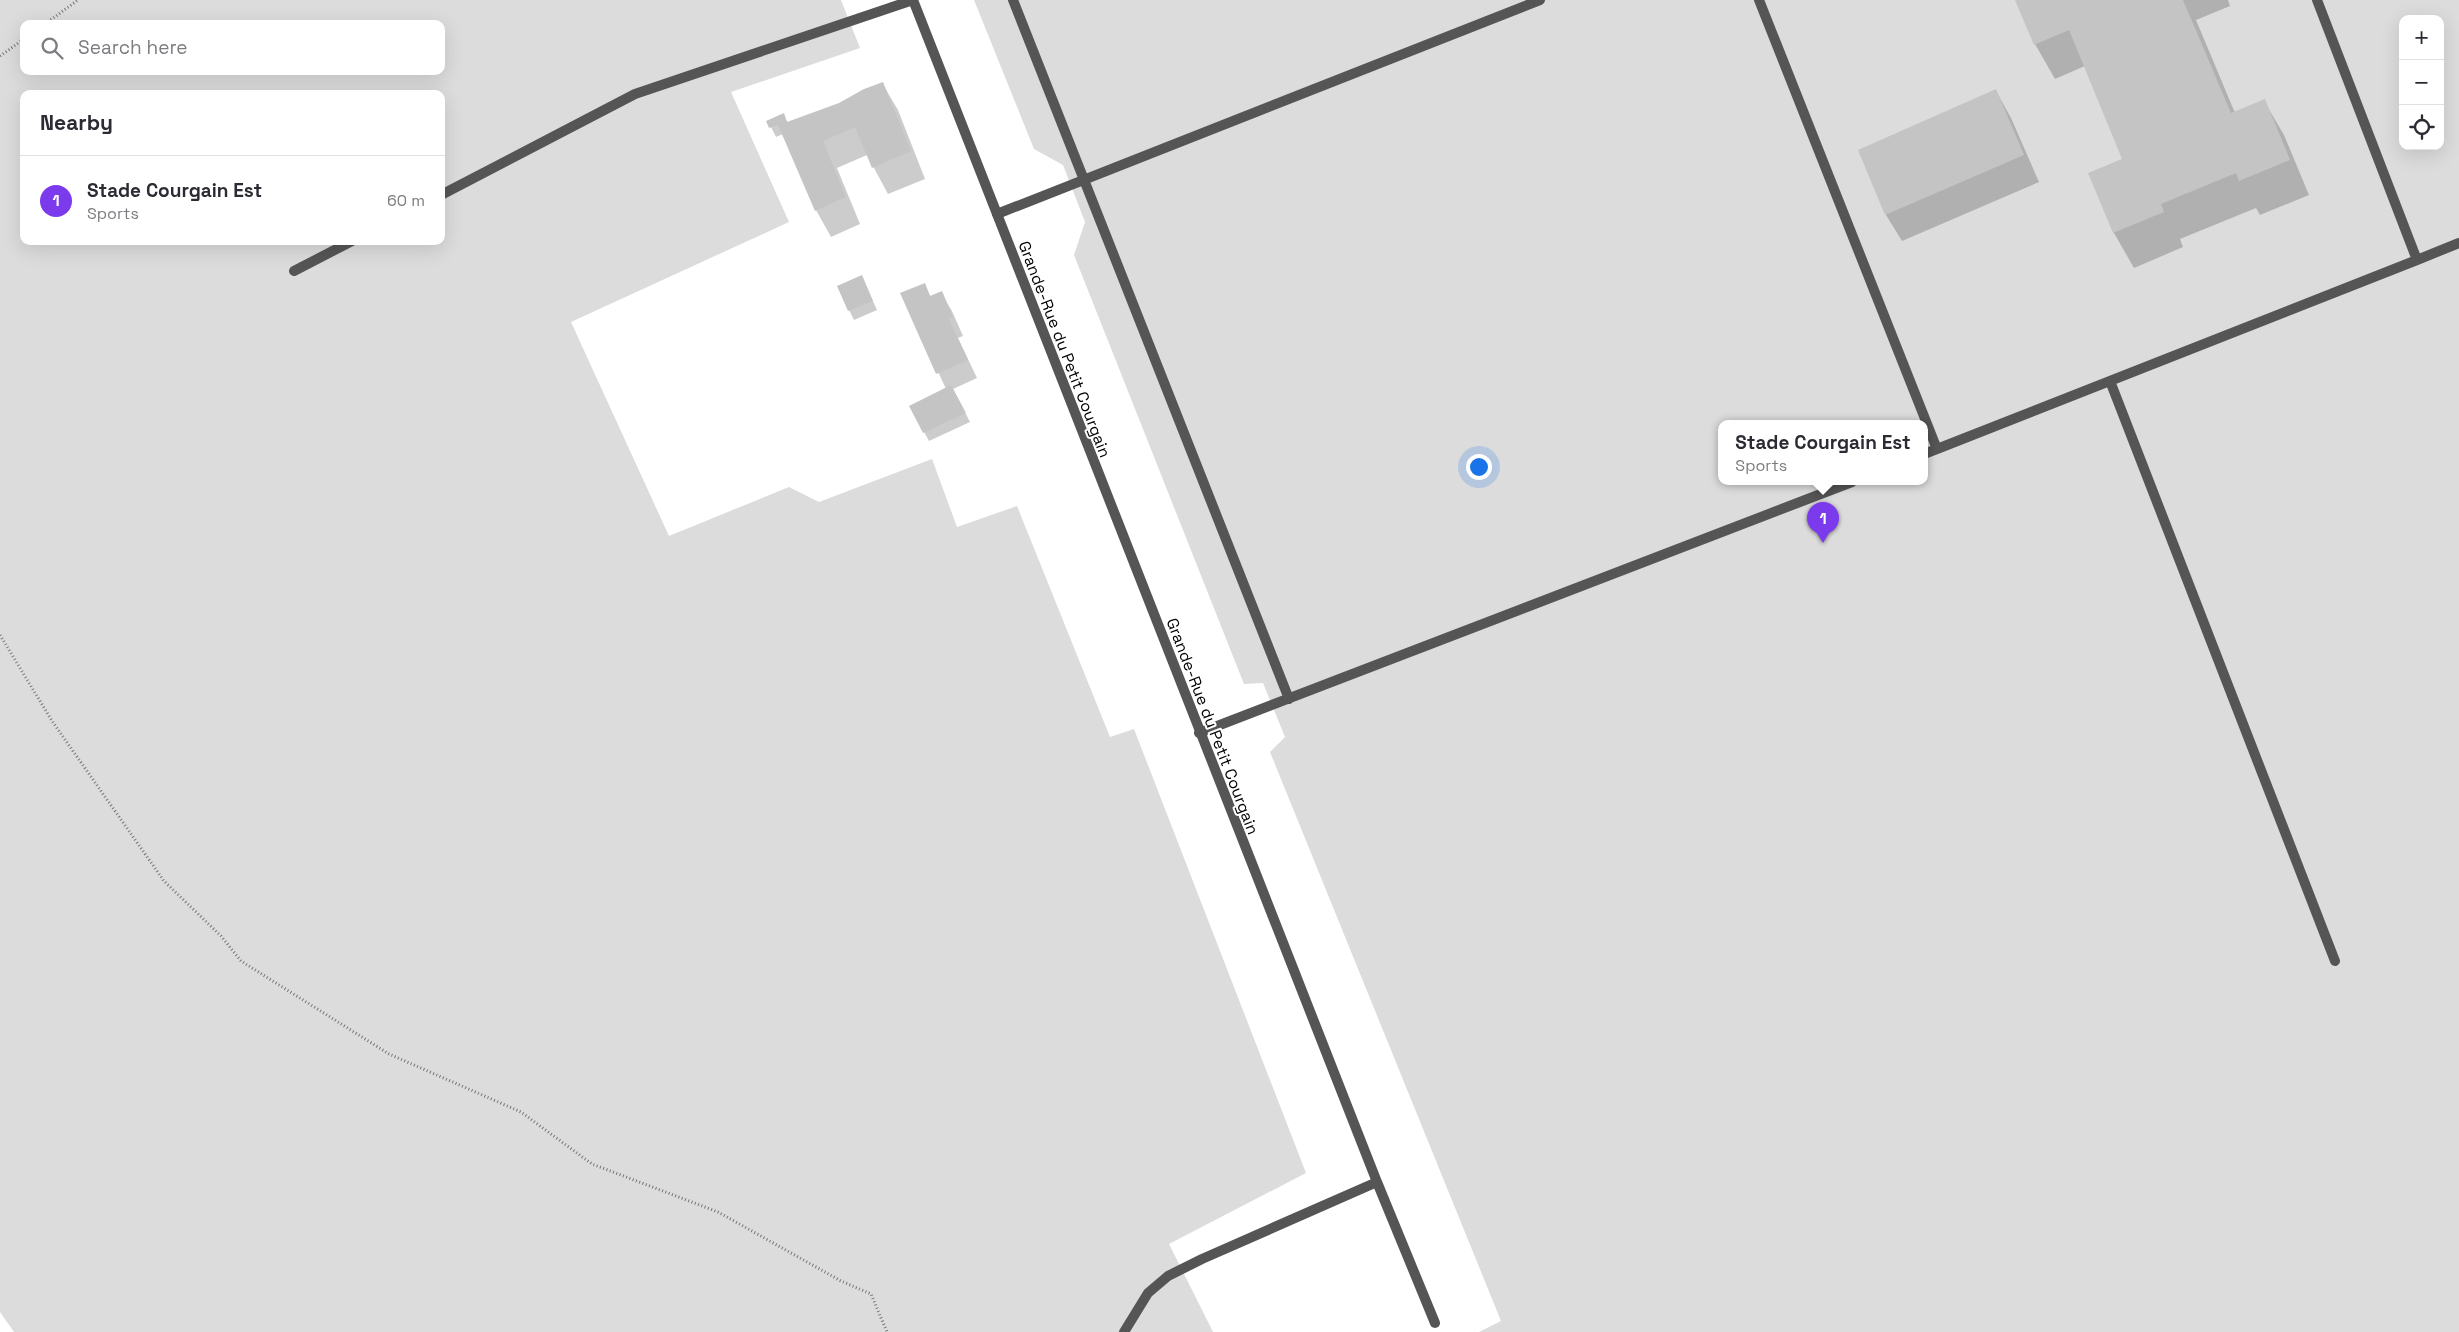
<!DOCTYPE html>
<meta charset="utf-8">
<style>
body{margin:0;font-family:"Space Grotesk",sans-serif;background:#f2f2f3;color:#2b2b33}
.controls{position:absolute;right:15px;top:15px;display:grid;overflow:hidden;border-radius:10px;box-shadow:0 5px 20px #0002}
.controls button{width:45px;height:45px;display:grid;place-items:center;padding:0;border:0;border-bottom:1px solid #e1e1e2;background:#fff;color:#2b2b33;font:25px sans-serif}
.you{position:absolute;left:1478px;top:466px;width:18px;height:18px;margin:-12px;border:4px solid #fff;border-radius:50%;background:#1a73e8;box-shadow:0 0 0 8px #1a73e833}
.badge{display:grid;place-items:center;width:32px;height:32px;border-radius:50%;background:#7c3aed;color:#fff;font-size:16px;font-weight:700}
.pin{position:absolute;translate:-50% -41px;filter:drop-shadow(0 1px 2px #0008)}
.pin::after{content:'';position:absolute;top:26px;width:18px;height:15px;background:inherit;clip-path:polygon(0 0,100% 0,50% 100%)}
.popup{position:absolute;left:1718px;top:420px;width:210px;height:65px;box-sizing:border-box;display:grid;place-content:center;border-radius:10px;background:#fff;filter:drop-shadow(0 1px 4px #0005);font-size:16px;white-space:nowrap;color:#7c7c81}
.popup b{font-size:19px;color:#2b2b33}
.popup::after{content:'';position:absolute;left:50%;top:100%;margin-left:-10px;border:10px solid transparent;border-top-color:#fff}
.list{margin:0;padding:0;list-style:none}
h2{display:flex;justify-content:space-between;align-items:center;height:65px;margin:0;padding:0 20px;font-size:21px}
h2 small{font-size:16px;font-weight:400;color:#7c7c81}
.list li{display:grid;grid-template-columns:32px 1fr auto;gap:15px;align-items:center;box-sizing:border-box;height:90px;padding:0 20px;border-top:1px solid #e1e1e2}
.list b{display:block;font-size:19px;white-space:nowrap}
.list p{margin:0;font-size:16px;white-space:nowrap;color:#7c7c81}
.list em{font-size:16px;font-style:normal;color:#7c7c81}
.icon{flex:none;width:28px;height:28px;fill:none;stroke:currentColor;stroke-width:2;stroke-linecap:round;stroke-linejoin:round}
.map{position:relative;flex:none;width:2459px;height:1332px;overflow:hidden}
.search{position:absolute;background:#fff;box-shadow:0 5px 20px #0002;left:20px;top:20px;width:425px;height:55px;display:flex;align-items:center;gap:12px;box-sizing:border-box;padding:0 18px;border-radius:10px;color:#7c7c81;font-size:19px}
.panel{position:absolute;background:#fff;box-shadow:0 5px 20px #0002;left:20px;top:90px;width:425px;height:155px;border-radius:10px}
.map>svg:first-child{display:block}
</style>
<div class="map">
<svg width="2459" height="1332" viewBox="0 0 2459 1332">
<rect width="100%" height="100%" fill="#fff"/>
<path fill="#dcdcdc" fill-rule="evenodd" d="M0 0H841L860 48 731 92 789 222 571 322 669 536 789 487 819 502 932 459 957 527 1017 506 1110 737 1134 729 1306 1173 1169 1244 1213 1332H14L0 1312ZM24 24H441V71H24ZM24 94H441V241H24Z
M974 0H2459V1332H1479L1501 1321 1270 752 1285 737 1263 683 1244 684 1074 255 1085 222 1063 165 1034 149ZM2403 19H2440V146H2403ZM1722 424H1924V482H1722Z"/>
<path fill="#0003" d="M2017 0H2228L2230 6 2196 20 2235 113 2264 101 2284 135 2309 195 2260 215 2256 208 2180 239 2183 247 2134 268 2114 233 2090 174 2124 159 2085 66 2055 79 2035 44Z
M882 83 898 110 925 179 888 194 867 155 837 168 860 224 831 237 816 210 783 134 776 137 768 121 783 115 788 123 839 104Z
M1996 91 2011 118 2039 182 1902 241 1886 215 1859 150Z
M862 277 877 310 854 320 838 287Z
M924 285 931 297 941 293 952 311 963 336 958 338 977 378 953 389 970 422 929 441 924 432 946 389 902 294Z"/>
<path fill="#c4c4c4" d="M2015 0H2183L2231 113 2265 99 2290 160 2239 181 2236 173 2161 204 2164 212 2113 233 2088 173 2122 159 2069 30 2034 45Z
M883 82 911 151 872 168 855 127 823 141 846 197 815 211 778 125 769 128 766 121 784 113 787 122 839 103 864 89Z
M1996 89 2024 155 1885 215 1858 150Z
M862 275 873 301 848 311 837 286Z
M925 283 930 296 942 291 953 317 949 319 968 360 936 374 900 293Z
M951 385 966 413 923 433 909 406Z"/>
<g fill="none" stroke-linecap="round" stroke-linejoin="round">
<path stroke="#777" stroke-width="3" stroke-dasharray="1 2.5" stroke-linecap="butt" d="M45 24 78 0
M0 56 24 39
M0 635 52 721 164 881 221 936 241 961 389 1054 521 1112 592 1164 718 1212 841 1281 871 1294 887 1332"/>
<path stroke="#555" stroke-width="10" d="M1013 0 1289 699
M1759 0 1937 449 2417 260 2317 0
M441 195 635 94 913 0
M997 214 1540 0
M2417 260 2459 243
M294 271 352 241
M2110 381 2335 961
M1924 454 1937 449
M1199 733 1852 482"/>
<path stroke="#555" stroke-width="10" d="M913 0 1377 1182 1202 1259 1168 1276 1148 1293 1124 1332
M1377 1182 1435 1323"/>
</g>
<g text-anchor="middle" stroke-width="4" stroke-linejoin="round" paint-order="stroke">
<g font-size="16" fill="#000" stroke="#fff">
<text transform="translate(1065 349) rotate(69)" y="6">Grande-Rue du Petit Courgain</text>
<text transform="translate(1213 726) rotate(69)" y="6">Grande-Rue du Petit Courgain</text>
</g>
</g>
</svg>
<div class="controls">
<button>+</button>
<button>−</button>
<button><svg class="icon" aria-label="locate" viewBox="0 0 24 24"><circle cx="12" cy="12" r="6"/><path d="M12 2v4M12 18v4M2 12h4M18 12h4"/></svg></button>
</div>
<div class="you"></div>
<div class="pin badge" style="left:1823px;top:543px">1</div>
<div class="popup"><b>Stade Courgain Est</b>Sports</div>
<div class="search"><svg class="icon" aria-label="search" viewBox="0 0 24 24"><circle cx="10" cy="10" r="6"/><path d="M15 15l6 6"/></svg>Search here</div>
<section class="panel">
<h2>Nearby<small></small></h2>
<ul class="list">
<li><span class="badge">1</span><div><b>Stade Courgain Est</b><p>Sports</p></div><em>60 m</em></li>
</ul>
</section>
</div>
